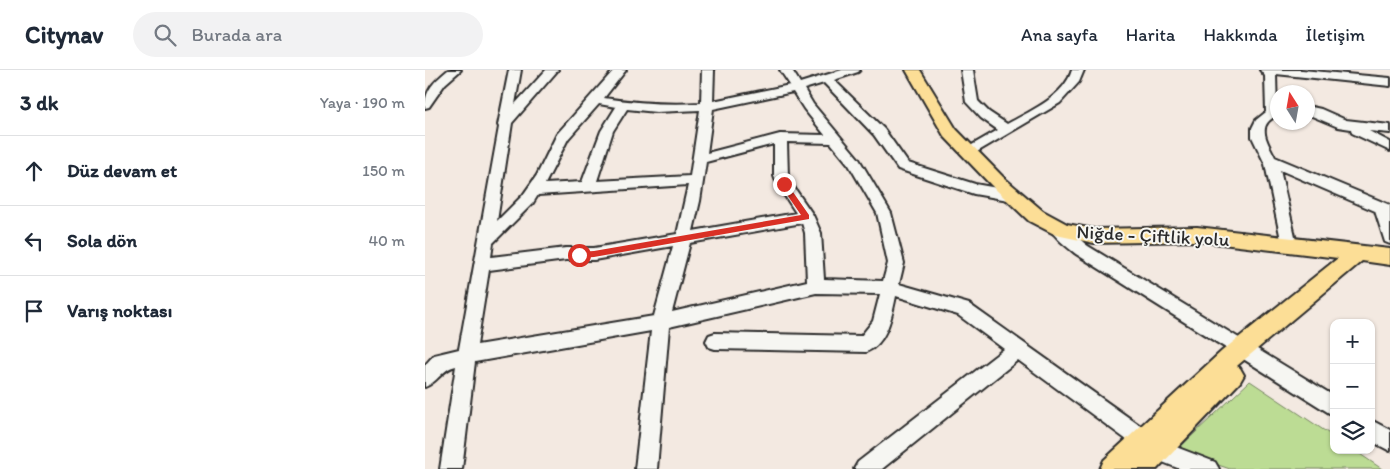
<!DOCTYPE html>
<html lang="tr">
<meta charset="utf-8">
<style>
body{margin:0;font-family:Itim,sans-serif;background:#f2f2f3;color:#1f2937}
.controls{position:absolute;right:15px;bottom:15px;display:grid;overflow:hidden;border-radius:10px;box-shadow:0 1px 4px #0004}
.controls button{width:45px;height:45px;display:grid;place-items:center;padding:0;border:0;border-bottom:1px solid #e0e1e3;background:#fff;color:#1f2937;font:25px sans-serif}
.compass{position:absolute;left:845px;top:15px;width:45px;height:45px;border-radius:50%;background:#fff;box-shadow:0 1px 4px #0004;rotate:349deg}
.stop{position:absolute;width:15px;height:15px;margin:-11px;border:4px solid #d93025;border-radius:50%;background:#fff}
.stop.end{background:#d93025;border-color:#fff;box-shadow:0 1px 5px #0008}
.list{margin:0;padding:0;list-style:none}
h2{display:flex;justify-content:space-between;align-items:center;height:65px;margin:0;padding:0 20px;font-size:21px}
h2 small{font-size:16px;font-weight:400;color:#747a83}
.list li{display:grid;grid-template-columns:32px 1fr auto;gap:15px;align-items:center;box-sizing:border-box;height:70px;padding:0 20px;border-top:1px solid #e0e1e3}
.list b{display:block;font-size:19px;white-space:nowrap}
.list em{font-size:16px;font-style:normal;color:#747a83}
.icon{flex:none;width:28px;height:28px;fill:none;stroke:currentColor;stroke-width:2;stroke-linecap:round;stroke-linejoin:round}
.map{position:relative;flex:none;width:965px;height:399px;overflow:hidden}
header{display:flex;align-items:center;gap:30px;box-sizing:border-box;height:70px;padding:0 25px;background:#fff;border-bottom:1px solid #e0e1e3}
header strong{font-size:24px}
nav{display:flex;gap:28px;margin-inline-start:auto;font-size:18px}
.search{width:350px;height:45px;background:#f2f2f3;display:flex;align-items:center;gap:12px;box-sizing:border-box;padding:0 18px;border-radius:28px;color:#747a83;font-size:19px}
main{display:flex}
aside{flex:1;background:#fff}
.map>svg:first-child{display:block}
</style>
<header>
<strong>Citynav</strong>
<div class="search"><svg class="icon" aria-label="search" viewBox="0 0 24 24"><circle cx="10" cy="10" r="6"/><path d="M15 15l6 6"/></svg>Burada ara</div>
<nav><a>Ana sayfa</a><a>Harita</a><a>Hakkında</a><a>İletişim</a></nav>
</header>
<main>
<aside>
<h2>3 dk<small>Yaya · 190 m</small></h2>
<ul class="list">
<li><svg class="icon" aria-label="ahead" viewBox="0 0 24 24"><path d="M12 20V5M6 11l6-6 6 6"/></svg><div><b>Düz devam et</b></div><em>150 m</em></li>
<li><svg class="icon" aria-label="left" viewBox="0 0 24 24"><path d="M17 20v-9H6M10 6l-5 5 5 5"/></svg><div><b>Sola dön</b></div><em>40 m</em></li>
<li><svg class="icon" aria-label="arrive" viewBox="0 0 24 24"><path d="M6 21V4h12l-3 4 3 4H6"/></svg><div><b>Varış noktası</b></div></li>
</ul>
</aside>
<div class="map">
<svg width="965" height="399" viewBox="0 0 965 399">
<rect width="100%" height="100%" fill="#f3e9e1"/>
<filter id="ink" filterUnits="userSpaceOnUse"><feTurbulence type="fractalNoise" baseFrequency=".02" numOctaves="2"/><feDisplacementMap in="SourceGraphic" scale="10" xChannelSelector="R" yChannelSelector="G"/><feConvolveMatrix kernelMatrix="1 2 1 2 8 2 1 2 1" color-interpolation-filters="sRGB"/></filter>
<g filter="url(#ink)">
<path fill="#bcdc94" stroke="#748460" d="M825 311 909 367V380H929L957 399H805L755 382 753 379Z"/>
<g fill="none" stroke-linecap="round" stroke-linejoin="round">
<g stroke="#2b2b2b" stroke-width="4">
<path id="minor" d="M23 0H36L20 14 4 37 0 38C0 19 10 11 23 0Z
M84 0H96L90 34 121 0H133L87 53 72 151 98 125 112 105 132 64 189 0H201L179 28C212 33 243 35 276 33L277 0H289L288 31 365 15 355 0H367L375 13 417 0H435L433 2 409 10 459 59 483 93 550 114 594 122 596 126 594 130 589 131 549 124 473 99 449 65 399 13 379 19 388 34 434 89 466 143 479 193 474 214 544 234 738 372 790 392 794 399H755L725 387 593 290 457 399H429L433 392 579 279 533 245 471 226C467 245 462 274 441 282L290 279 284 277 281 271 284 265 290 263 436 266 448 251 455 224 391 223 244 257 232 399H210L226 261 50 292 37 399H15L31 296C17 299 13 312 0 317V295L9 285 34 279 74 57 73 55ZM368 22 379 39 400 65 355 64 282 83 288 39ZM174 34 191 37 176 61 157 112 120 114 143 69ZM202 39 231 42 275 40 265 106 172 111 188 61ZM362 72 406 73 424 95 452 143 463 193 458 211 399 209 396 163 388 145 366 113 363 106ZM349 74V106L352 114 371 143 268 161 275 131 281 92ZM263 115 252 164 169 178H141L66 187 68 173 108 133 113 125ZM377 153 380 163 382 211 247 242 265 173ZM248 176 229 246 52 275 64 200 141 190H169Z
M536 0H548L553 31 564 42 582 54C605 41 639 27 647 0H659L654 12 635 33 545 86 540 85 538 82 540 79 573 60 556 48 541 32Z
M835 0H877L965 8V16L851 4 852 44C850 47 845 49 843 52 834 62 846 78 850 87L965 135V174L960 172 950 141 855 100 872 175 870 179 864 181 858 179 840 94 827 67V58L831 50 841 42 840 6Z
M882 36 896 39 921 50 965 55V63L944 61 965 72V81L927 63 926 59 913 57 882 44Z
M631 150C637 152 655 170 663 176L909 326V346L651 184C641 176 630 168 623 156L626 152Z
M946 350 965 360V381L946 371Z"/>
</g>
<g stroke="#2b2b2b" stroke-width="4">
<path id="major" d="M481 0H495L531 59 578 107 618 141 642 154 669 159 772 157 965 179V195L937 191 813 295 812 296 815 298 819 305 815 312 732 399H675L679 390 797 281 913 188 772 171 669 173 631 165 604 151 566 115 519 66Z"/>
</g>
<use href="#minor" fill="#f6f6f2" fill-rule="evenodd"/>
<use href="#major" fill="#fcde96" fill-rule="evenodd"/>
</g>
</g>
<path fill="#d93025" d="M356 112H361L384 145V149L169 187 154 188 150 185 154 182 169 181 376 145 356 116Z"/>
<g text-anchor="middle" stroke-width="4" stroke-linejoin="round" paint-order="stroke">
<g font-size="19" fill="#2b2b2b" stroke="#f6f6f2">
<text transform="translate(728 165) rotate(3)" y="7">Niğde - Çiftlik yolu</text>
</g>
</g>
</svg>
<div class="controls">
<button>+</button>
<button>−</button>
<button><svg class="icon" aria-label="layers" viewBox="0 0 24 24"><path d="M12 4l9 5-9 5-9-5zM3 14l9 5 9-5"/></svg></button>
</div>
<svg class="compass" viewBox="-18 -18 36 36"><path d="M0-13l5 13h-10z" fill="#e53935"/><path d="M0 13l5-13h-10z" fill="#747a83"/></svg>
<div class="stop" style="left:154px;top:185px"></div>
<div class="stop end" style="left:359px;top:114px"></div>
</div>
</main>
